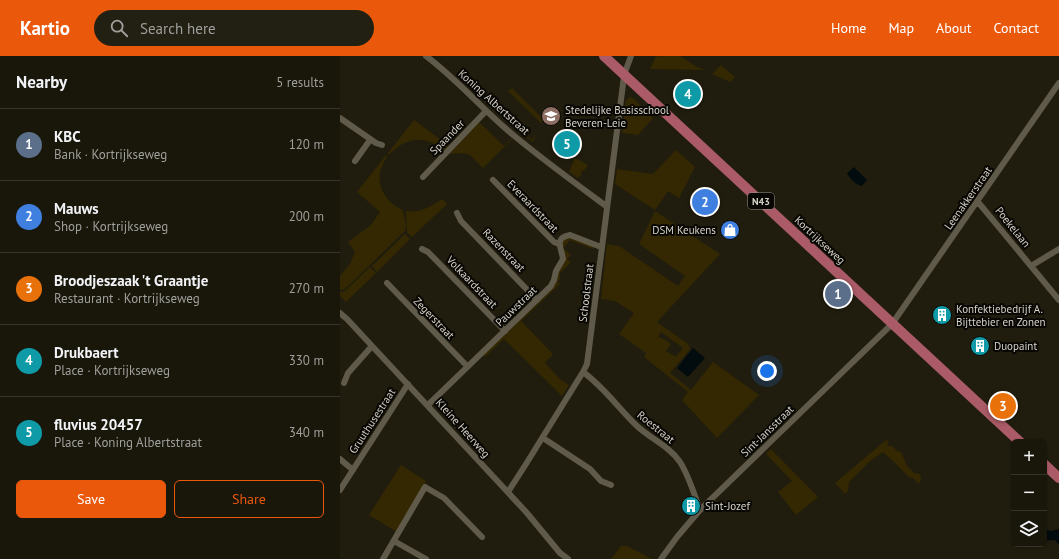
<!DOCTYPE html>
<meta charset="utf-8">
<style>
body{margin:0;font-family:"PT Sans",sans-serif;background:#221f13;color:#f1f3f6}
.controls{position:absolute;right:12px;bottom:12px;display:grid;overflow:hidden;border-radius:6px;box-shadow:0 1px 3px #0004}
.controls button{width:36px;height:36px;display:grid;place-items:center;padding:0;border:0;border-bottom:1px solid #37352b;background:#19160a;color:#f1f3f6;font:20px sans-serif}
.you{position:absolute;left:427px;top:315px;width:14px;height:14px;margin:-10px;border:3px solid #fff;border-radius:50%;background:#1a73e8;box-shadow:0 0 0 6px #1a73e833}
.badge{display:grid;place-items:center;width:26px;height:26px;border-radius:50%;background:#ea580c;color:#fff;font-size:13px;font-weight:700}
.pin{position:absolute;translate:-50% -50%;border:2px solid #fff;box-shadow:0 1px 4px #0006}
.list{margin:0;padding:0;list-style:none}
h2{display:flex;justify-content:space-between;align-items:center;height:52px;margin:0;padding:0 16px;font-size:17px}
h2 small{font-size:13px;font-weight:400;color:#9f9f9c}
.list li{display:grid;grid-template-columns:26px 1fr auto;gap:12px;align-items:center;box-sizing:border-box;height:72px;padding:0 16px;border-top:1px solid #37352b}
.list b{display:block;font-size:15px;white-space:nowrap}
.list p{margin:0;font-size:13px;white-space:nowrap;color:#9f9f9c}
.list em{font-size:13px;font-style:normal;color:#9f9f9c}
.actions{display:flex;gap:8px;padding:12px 16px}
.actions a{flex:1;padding:9px 0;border:1px solid #ea580c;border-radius:6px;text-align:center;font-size:14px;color:#ea580c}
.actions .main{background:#ea580c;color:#fff}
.icon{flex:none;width:22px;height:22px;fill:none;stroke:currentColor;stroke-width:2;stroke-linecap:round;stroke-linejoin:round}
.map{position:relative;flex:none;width:719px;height:503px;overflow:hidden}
header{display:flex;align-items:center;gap:24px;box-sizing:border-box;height:56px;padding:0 20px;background:#ea580c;color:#fff}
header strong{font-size:19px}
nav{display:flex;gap:22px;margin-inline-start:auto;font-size:14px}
.search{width:280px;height:36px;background:#221f13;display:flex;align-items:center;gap:10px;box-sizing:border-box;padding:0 14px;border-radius:22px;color:#9f9f9c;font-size:15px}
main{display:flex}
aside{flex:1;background:#19160a}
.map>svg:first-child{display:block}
</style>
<header>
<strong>Kartio</strong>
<div class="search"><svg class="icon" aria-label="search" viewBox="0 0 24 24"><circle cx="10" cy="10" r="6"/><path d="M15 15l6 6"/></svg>Search here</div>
<nav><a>Home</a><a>Map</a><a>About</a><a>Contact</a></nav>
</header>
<main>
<aside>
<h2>Nearby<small>5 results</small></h2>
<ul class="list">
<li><span class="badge" style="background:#5c6f8a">1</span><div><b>KBC</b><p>Bank · Kortrijkseweg</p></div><em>120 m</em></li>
<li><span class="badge" style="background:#3f7fe0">2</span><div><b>Mauws</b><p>Shop · Kortrijkseweg</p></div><em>200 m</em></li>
<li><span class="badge" style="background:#e8710a">3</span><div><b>Broodjeszaak 't Graantje</b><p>Restaurant · Kortrijkseweg</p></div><em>270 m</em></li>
<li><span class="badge" style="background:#0f9aa8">4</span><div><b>Drukbaert</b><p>Place · Kortrijkseweg</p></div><em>330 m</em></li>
<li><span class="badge" style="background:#0f9aa8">5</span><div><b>fluvius 20457</b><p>Place · Koning Albertstraat</p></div><em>340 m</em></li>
</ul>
<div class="actions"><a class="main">Save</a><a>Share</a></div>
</aside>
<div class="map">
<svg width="719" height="503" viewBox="0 0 719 503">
<rect width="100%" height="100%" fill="#211d0e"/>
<path fill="#332801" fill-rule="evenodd" d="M316 0 320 1 321 0H340L357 11 366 14 310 13Z
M381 9 395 21 390 26 372 18Z
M172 32 204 64 201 67 168 35Z
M290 41 294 43 313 62 298 79 282 77 286 44Z
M160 44 157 50 192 84 195 78V80L193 86 153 53Z
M74 64 105 87 108 91 104 95C86 78 65 81 49 99L48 97Z
M139 66 164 90 171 83H172L143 112 130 99 124 97 109 98Z
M336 94 355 111 339 142 328 135 315 154 275 128 277 113 313 118Z
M46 99 47 101C44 106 42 110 40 116 37 133 48 148 63 154L66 170 65 175 4 234 0 233V220L10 208 15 196 8 186 31 169 40 156 17 136Z
M235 102 248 109 244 115 242 114 241 116 242 118 238 122 229 116Z
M102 143 107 148 72 181 67 176 66 155C80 157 91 151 102 143Z
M315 155 380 198 317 266 348 288 350 293 330 317 351 334 373 306 419 339 377 382 342 344 348 336 304 301 306 297 279 278 294 257 275 245 261 243 267 188 279 190 338 230 345 220 299 188ZM321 276 343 292 336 301 326 295 331 288 326 284 318 281Z
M65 178 70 183 37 216 32 210Z
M226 182H230L254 191 253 193 230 184 223 192 231 199 227 203 231 206 220 217V223L218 226 220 228 181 265 213 298 205 307 220 323 229 329 222 340 164 283 145 301 143 299 211 233 223 194 222 186Z
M30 211 36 217 6 246 0 240V235L3 236 5 235Z
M546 384 549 386 547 388 548 390H552L557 395 561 396 567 410 574 417 580 418 581 423 579 428 572 421 570 422 555 407 543 396 530 405 509 426 508 435 505 438 495 427Z
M431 393 478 441 456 459 438 436 452 425 426 398Z
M61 409 86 425 57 476 29 459Z
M281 490H287L312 503H271Z"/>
<path fill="#020b0d" d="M514 111 527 124 522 130C516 129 509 122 507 117Z
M353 292 365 302 348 321 337 312Z
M704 473 711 475 719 473V489L715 484 704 485Z"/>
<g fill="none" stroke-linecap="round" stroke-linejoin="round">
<path stroke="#5f5a4a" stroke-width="6" d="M86 0C117 23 142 53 172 78 202 103 235 127 266 150
M0 62 36 87 42 89
M15 105 30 84
M83 121 146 55
M153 124 214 186 219 188
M638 146 719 244
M117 157 121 165 197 244
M82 193 88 196 165 275
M691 210 719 193
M47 227 127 310
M0 257 7 263 187 457 220 497 228 503
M243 316C264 331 279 353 297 370 311 383 329 390 340 406 349 420 354 438 360 454
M4 327 8 317 32 290
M88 349 211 230 214 224 216 215 223 203C222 193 213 182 230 179L261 191
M203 382 250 413 261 425 271 429
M0 403 13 414
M0 434 68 328
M168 436 186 408 243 316 247 308 283 28 284 19 291 0
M54 485 86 503
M43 503 85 431 104 442 142 481
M321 503 337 481 360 454 552 268 719 27"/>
<path stroke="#ab5b67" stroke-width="10" d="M264 0 680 386
M704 408 719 422"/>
</g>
<defs>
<g id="school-disc" transform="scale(1)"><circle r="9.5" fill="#8d6e63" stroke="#090703"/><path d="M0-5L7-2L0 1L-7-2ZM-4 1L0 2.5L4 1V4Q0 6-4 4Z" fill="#fff"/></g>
<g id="shop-disc" transform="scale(1)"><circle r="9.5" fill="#3f7fe0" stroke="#090703"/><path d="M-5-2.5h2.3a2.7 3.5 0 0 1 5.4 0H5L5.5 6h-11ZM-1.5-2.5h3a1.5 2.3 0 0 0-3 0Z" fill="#fff"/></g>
<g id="building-disc" transform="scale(1)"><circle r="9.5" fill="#0f9aa8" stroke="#090703"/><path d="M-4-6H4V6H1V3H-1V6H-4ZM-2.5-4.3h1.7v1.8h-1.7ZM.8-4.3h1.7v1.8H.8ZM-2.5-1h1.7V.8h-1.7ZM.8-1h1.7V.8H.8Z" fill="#fff"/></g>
</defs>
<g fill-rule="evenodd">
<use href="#school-disc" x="211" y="60"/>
<use href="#shop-disc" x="390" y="174"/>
<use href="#building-disc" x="602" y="259"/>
<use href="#building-disc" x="640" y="290"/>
<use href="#building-disc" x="351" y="450"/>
</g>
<g text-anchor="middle" stroke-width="4" stroke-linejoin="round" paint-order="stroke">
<rect fill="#090703" stroke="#98958e" stroke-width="1" x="408" y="137" width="26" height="16" rx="3"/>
<g font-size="10" font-weight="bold" fill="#d5d2c9">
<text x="421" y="149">N43</text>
</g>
<g font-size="11" fill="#d5d2c9" stroke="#090703">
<text transform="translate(154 46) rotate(42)" y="4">Koning Albertstraat</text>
<text transform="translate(107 81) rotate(-46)" y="4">Spaander</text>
<text transform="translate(628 142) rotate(-55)" y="4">Leenakkerstraat</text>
<text transform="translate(193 150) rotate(46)" y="4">Everaardstraat</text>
<text transform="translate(673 171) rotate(51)" y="4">Poekelaan</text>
<text transform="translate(480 184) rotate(43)" y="4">Kortrijkseweg</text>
<text transform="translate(164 194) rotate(46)" y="4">Razenstraat</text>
<text transform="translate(132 226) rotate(46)" y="4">Volkaardstraat</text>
<text transform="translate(246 237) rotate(-83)" y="4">Schoolstraat</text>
<text transform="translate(176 250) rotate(-44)" y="4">Pauwstraat</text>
<text transform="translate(94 262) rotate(46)" y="4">Zegerstraat</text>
<text transform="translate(32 365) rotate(-57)" y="4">Gruuthusestraat</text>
<text transform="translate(316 371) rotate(39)" y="4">Roestraat</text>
<text transform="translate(123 372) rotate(48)" y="4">Kleine Heerweg</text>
<text transform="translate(427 375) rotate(-44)" y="4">Sint-Jansstraat</text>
</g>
<g font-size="11" fill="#d5d2c9" stroke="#090703" text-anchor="start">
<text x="225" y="58">Stedelijke Basisschool<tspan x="225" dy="13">Beveren-Leie</tspan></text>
<text x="376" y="178" text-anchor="end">DSM Keukens</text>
<text x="616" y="257">Konfektiebedrijf A.<tspan x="616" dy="13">Bijttebier en Zonen</tspan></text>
<text x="654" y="294">Duopaint</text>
<text x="365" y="454">Sint-Jozef</text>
</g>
</g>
</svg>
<div class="controls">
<button>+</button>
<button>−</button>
<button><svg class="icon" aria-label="layers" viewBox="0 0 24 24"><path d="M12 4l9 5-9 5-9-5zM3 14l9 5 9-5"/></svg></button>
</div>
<div class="you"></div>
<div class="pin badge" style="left:498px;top:238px;background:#5c6f8a">1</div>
<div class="pin badge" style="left:365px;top:146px;background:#3f7fe0">2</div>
<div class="pin badge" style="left:663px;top:350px;background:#e8710a">3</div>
<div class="pin badge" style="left:348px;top:38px;background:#0f9aa8">4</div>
<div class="pin badge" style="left:227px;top:88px;background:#0f9aa8">5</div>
</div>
</main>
